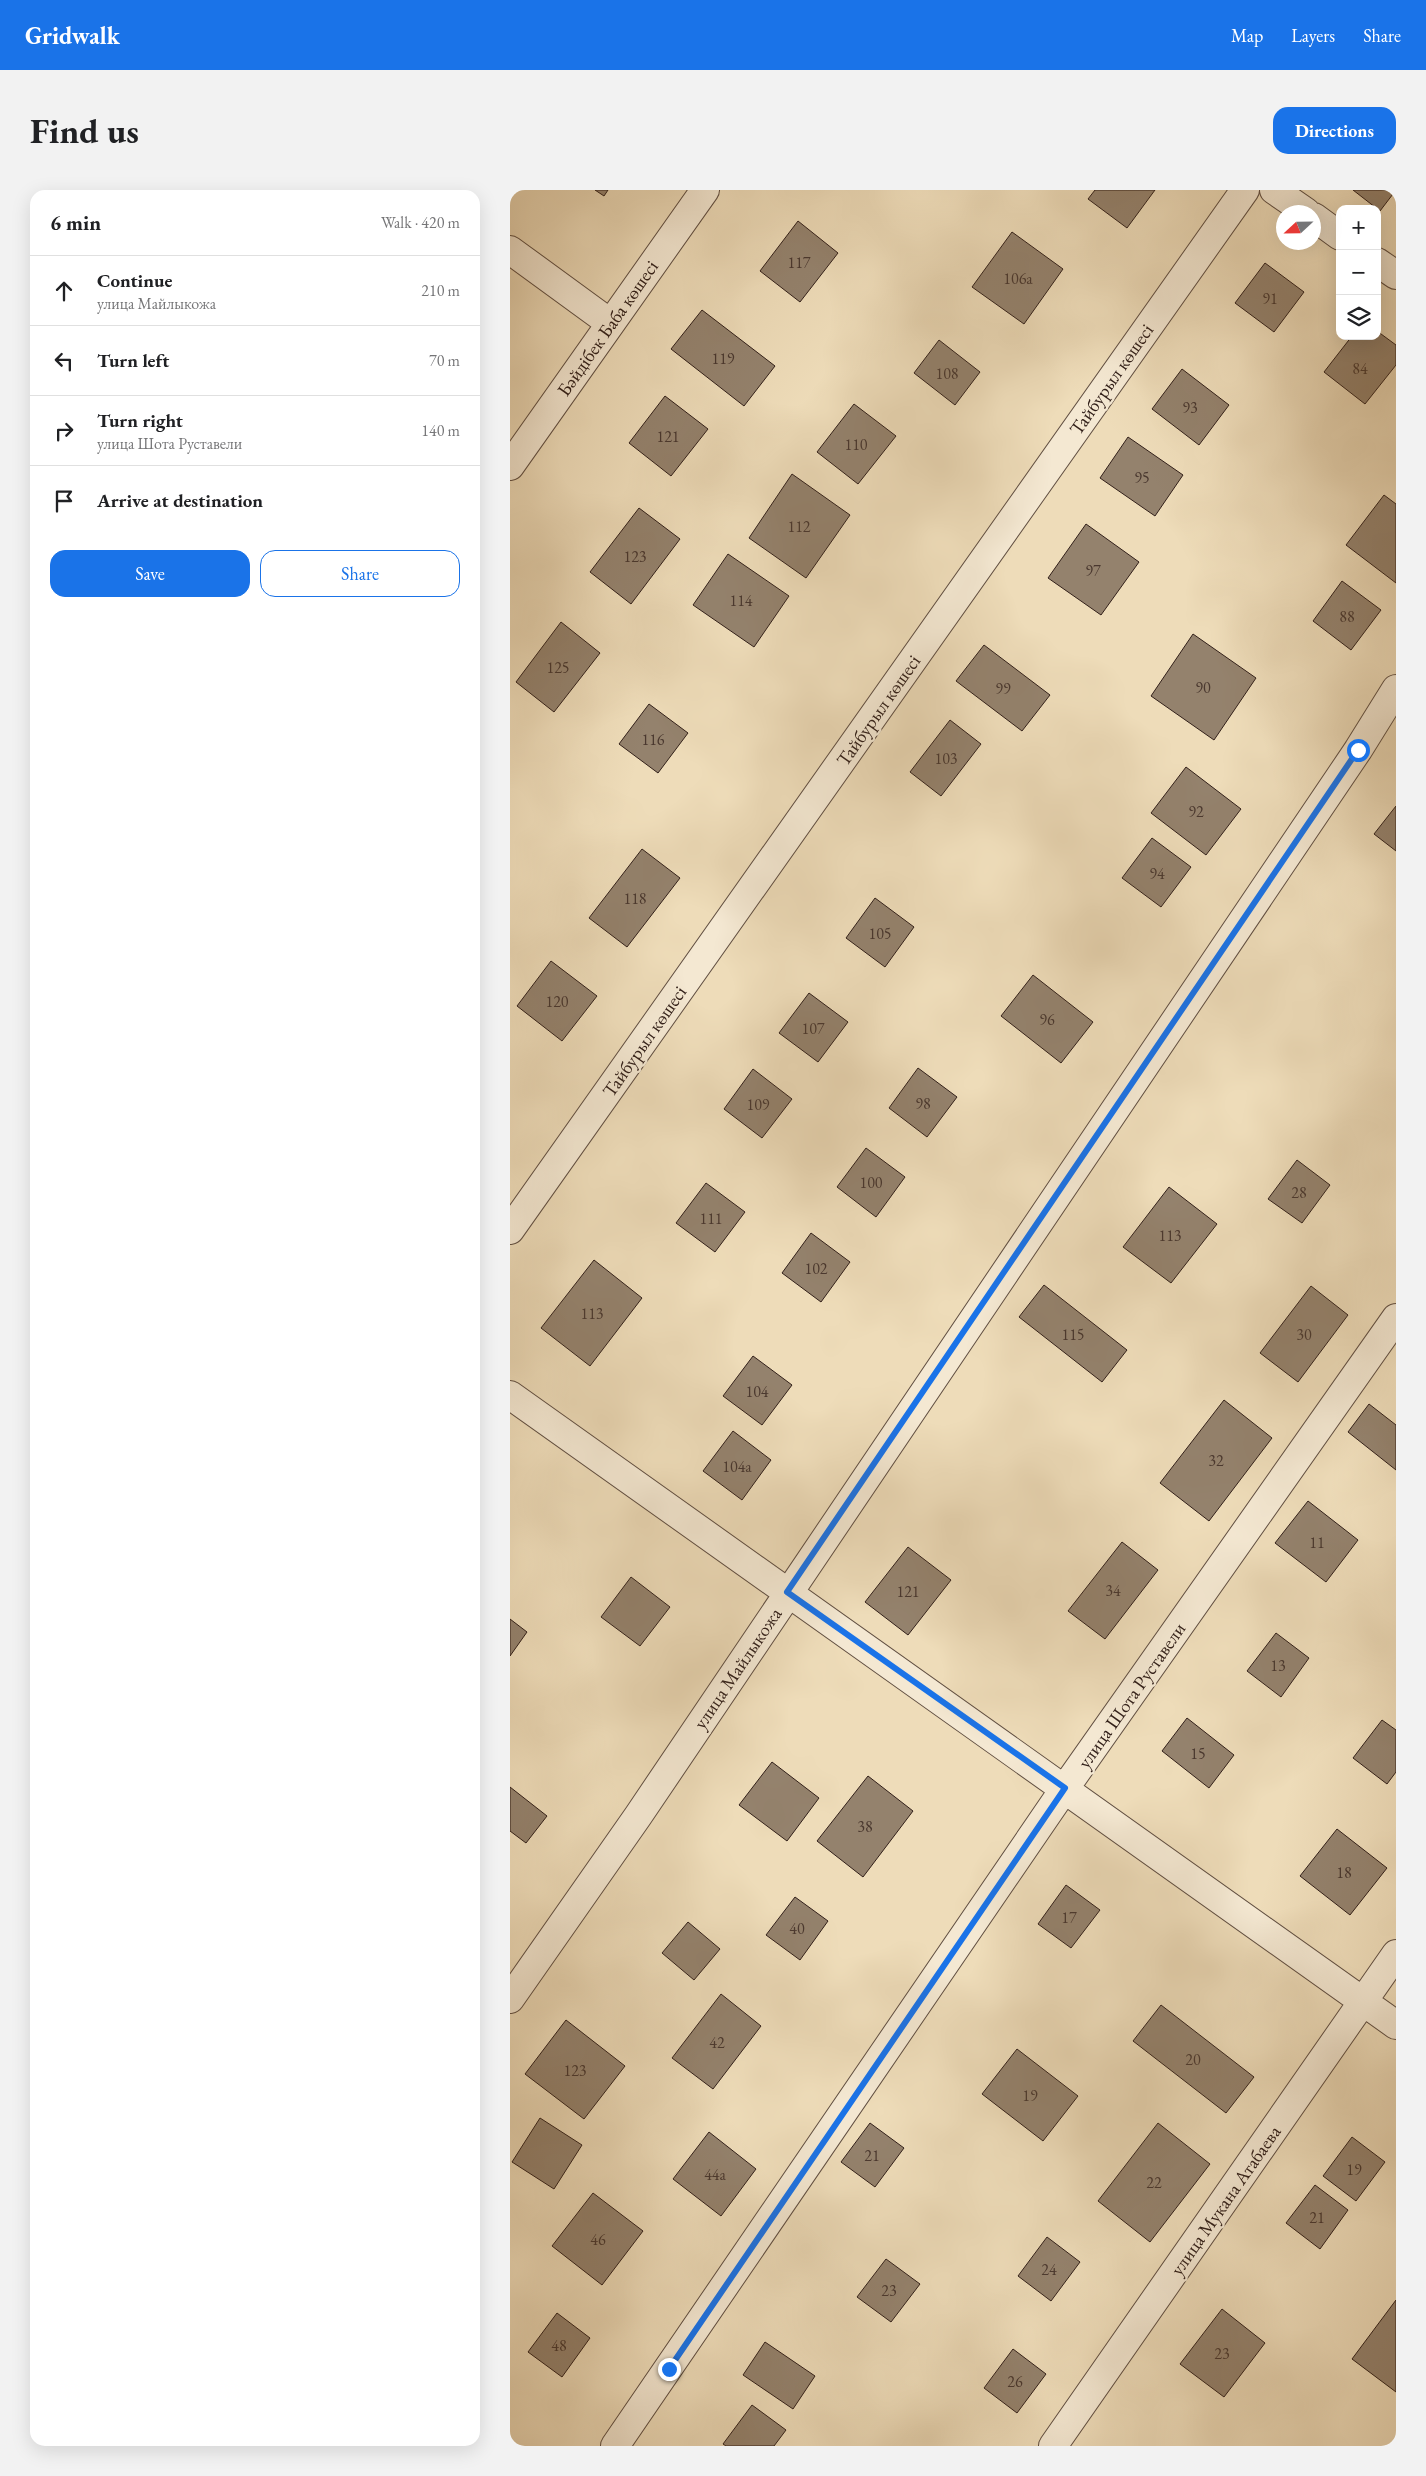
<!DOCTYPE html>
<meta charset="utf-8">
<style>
body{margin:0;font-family:"EB Garamond",serif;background:#f2f2f2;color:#202124}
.controls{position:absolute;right:15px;top:15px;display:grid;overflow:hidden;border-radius:10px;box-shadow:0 5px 20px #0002}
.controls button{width:45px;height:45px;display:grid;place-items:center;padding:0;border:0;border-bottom:1px solid #e0e0e0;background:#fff;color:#202124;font:25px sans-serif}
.compass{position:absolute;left:766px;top:15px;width:45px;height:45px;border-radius:50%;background:#fff;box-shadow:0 5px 20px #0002;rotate:248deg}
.stop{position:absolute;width:15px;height:15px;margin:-11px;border:4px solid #1a73e8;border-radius:50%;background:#fff}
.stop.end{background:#1a73e8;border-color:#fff;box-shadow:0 1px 5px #0008}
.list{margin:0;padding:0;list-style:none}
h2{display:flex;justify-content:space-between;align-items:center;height:65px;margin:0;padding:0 20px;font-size:21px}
h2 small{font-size:16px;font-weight:400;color:#757577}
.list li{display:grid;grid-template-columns:32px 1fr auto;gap:15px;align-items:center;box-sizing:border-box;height:70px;padding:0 20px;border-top:1px solid #e0e0e0}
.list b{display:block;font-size:19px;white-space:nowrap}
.list p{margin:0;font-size:16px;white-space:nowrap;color:#757577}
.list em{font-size:16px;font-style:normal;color:#757577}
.actions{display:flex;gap:10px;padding:15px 20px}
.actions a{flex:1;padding:11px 0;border:1px solid #1a73e8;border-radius:15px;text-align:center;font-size:18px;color:#1a73e8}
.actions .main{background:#1a73e8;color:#fff}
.icon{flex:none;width:28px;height:28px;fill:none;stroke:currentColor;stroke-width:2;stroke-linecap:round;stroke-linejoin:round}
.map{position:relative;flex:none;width:886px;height:2256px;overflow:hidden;border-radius:15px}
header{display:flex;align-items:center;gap:30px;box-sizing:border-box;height:70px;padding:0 25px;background:#1a73e8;color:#fff}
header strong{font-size:24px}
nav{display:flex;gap:28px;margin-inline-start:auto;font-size:18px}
.intro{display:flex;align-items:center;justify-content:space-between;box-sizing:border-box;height:120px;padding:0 30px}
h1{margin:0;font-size:35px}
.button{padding:12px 22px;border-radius:15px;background:#1a73e8;color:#fff;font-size:18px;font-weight:700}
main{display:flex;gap:30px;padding:0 30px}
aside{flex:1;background:#fff;border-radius:15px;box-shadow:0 5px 20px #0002}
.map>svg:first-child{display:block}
</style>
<header>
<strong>Gridwalk</strong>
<nav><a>Map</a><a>Layers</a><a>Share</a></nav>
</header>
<div class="intro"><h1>Find us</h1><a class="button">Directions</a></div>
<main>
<aside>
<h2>6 min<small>Walk · 420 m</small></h2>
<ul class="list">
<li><svg class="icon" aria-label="ahead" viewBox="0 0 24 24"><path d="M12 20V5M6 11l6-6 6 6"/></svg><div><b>Continue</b><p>улица Майлыкожа</p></div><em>210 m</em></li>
<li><svg class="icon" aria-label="left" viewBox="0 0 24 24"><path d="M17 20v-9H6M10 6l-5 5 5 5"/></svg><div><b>Turn left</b></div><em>70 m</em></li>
<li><svg class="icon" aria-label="right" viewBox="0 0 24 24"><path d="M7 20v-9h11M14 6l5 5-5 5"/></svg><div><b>Turn right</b><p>улица Шота Руставели</p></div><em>140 m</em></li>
<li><svg class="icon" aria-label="arrive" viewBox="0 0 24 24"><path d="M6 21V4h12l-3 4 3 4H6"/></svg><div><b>Arrive at destination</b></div></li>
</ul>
<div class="actions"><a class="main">Save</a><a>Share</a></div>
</aside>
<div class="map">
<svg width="886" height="2256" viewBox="0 0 886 2256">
<rect width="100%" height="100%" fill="#eedcb9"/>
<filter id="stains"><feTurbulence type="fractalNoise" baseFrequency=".004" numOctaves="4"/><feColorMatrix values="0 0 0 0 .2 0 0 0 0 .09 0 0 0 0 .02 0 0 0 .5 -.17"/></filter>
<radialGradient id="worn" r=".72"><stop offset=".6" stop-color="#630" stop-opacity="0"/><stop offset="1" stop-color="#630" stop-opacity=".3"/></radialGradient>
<path fill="#94826d" stroke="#32201a" d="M85 0H98L94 6Z
M585 0H645L617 38 578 9Z
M843 0H886L870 21Z
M288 31 328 63 290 112 250 81Z
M502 42 553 79 514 134 462 97Z
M755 73 794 102 764 142 725 113Z
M192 120 265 176 234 216 161 159Z
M867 141 886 155V175L855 214 814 182 842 146H867Z
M429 150 470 182 445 215 404 183Z
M672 179 719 215 689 255 642 219Z
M155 206 198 239 161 286 119 253Z
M344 214 386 246 348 294 307 262Z
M618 247 673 285 645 326 590 288Z
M282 284 340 325 296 388 239 348Z
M874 305 886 314V393L836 355Z
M129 318 170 349 121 414 80 382Z
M576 334 629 372 591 425 538 388Z
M218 364 279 406 244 457 183 415Z
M832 391 871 420 841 460 803 431Z
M51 432 90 463 44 522 6 492Z
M683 444 746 488 704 550 641 506Z
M474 455 540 505 512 541 446 491Z
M139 514 178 543 148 583 109 554Z
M440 530 471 554 431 606 400 582Z
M676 577 731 619 696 665 641 623Z
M886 616V661L864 644Z
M642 648 681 677 651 717 612 688Z
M132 659 170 688 117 757 79 728Z
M365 708 404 737 375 777 336 748Z
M41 771 87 806 52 851 7 816Z
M523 785 583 832 551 873 491 826Z
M299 803 338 832 308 872 269 843Z
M408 878 447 907 417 947 379 918Z
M243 879 282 909 252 948 214 919Z
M356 958 395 987 366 1027 327 997Z
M787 970 820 995 792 1033 758 1009Z
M196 993 235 1022 205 1062 166 1033Z
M659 997 707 1034 661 1093 613 1057Z
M301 1043 340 1072 311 1112 272 1083Z
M84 1070 132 1108 80 1176 31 1138Z
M534 1095 617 1160 592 1192 509 1127Z
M801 1096 838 1125 788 1192 750 1163Z
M243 1166 282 1195 252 1235 213 1206Z
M714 1210 762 1248 699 1331 650 1293Z
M859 1214 886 1235V1280L838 1242Z
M223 1241 261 1270 232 1310 193 1281Z
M798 1311 848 1350 816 1392 765 1353Z
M612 1352 648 1380 595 1449 558 1421Z
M398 1357 441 1390 398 1445 355 1412Z
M121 1387 160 1417 130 1456 91 1427Z
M0 1429 17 1442 0 1466Z
M766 1443 799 1468 771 1507 737 1481Z
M677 1528 724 1565 699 1598 652 1561Z
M872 1530 886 1540V1582L877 1594 843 1568Z
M262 1572 309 1608 277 1651 229 1615Z
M358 1586 403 1621 353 1687 307 1651Z
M0 1597 37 1626 16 1653 0 1641Z
M827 1639 877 1678 840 1725 790 1686Z
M556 1695 590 1720 561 1758 528 1734Z
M285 1707 318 1731 290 1770 256 1745Z
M178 1732 210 1759 184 1790 152 1763Z
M211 1804 251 1836 203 1899 162 1868Z
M651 1815 744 1887 716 1923 623 1851Z
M56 1830 115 1876 74 1929 15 1884Z
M507 1859 568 1906 533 1951 472 1904Z
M30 1928 72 1955 44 1999 2 1972Z
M360 1933 394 1958 365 1997 331 1972Z
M648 1933 700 1974 640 2052 588 2011Z
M199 1942 246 1979 211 2026 163 1989Z
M842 1947 875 1972 846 2011 813 1986Z
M805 1995 838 2020 810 2059 776 2033Z
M83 2003 133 2041 92 2095 42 2056Z
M537 2047 570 2072 541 2111 508 2086Z
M376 2069 410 2094 381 2132 347 2107Z
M886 2110V2202L842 2169Z
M712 2119 755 2153 714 2207 670 2174Z
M47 2123 80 2148 52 2187 18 2162Z
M255 2152 305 2186 283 2219 233 2185Z
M503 2159 536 2184 507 2223 474 2198Z
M242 2215 276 2240 264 2256H216L213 2254Z"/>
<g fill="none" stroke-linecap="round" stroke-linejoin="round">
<g stroke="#614f42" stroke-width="30">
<path id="minor" d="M764 0 796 22
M804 27 830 46
M0 60 100 133
M867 72 886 85
M0 276 195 0
M0 1040 735 0
M0 1205 886 1835
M0 1809 128 1626 848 560 886 499
M105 2256 555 1598 886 1128
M543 2256 886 1764"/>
</g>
<use href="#minor" stroke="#f4e8d2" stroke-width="28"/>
</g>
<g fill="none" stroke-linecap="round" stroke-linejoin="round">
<path stroke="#1a73e8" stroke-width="6" d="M159 2179 555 1598 277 1402 848 560"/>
</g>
<g text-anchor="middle" stroke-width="4.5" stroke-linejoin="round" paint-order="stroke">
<g font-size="16" fill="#4a382f">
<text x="289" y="78">117</text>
<text x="508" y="94">106а</text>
<text x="760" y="114">91</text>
<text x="213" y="174">119</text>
<text x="850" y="184">84</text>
<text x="437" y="189">108</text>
<text x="680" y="223">93</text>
<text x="158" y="252">121</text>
<text x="346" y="260">110</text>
<text x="632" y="293">95</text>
<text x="289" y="342">112</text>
<text x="125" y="372">123</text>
<text x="583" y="386">97</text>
<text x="231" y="416">114</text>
<text x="837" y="432">88</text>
<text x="48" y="483">125</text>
<text x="693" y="503">90</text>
<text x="493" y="504">99</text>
<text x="143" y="555">116</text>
<text x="436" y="574">103</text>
<text x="686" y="627">92</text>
<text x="647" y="689">94</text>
<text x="125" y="714">118</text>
<text x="370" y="749">105</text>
<text x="47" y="817">120</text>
<text x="537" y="835">96</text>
<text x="303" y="844">107</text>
<text x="413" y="919">98</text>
<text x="248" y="920">109</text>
<text x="361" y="998">100</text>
<text x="789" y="1008">28</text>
<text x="201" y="1034">111</text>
<text x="660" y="1051">113</text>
<text x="306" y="1084">102</text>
<text x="82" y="1129">113</text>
<text x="563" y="1150">115</text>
<text x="794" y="1150">30</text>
<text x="247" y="1207">104</text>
<text x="706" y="1276">32</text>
<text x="227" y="1282">104а</text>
<text x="807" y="1358">11</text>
<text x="603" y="1406">34</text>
<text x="398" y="1407">121</text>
<text x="768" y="1481">13</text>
<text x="688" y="1569">15</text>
<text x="355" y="1642">38</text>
<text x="834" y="1688">18</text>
<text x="559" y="1733">17</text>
<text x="287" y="1744">40</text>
<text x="207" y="1858">42</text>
<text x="683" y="1875">20</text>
<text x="65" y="1886">123</text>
<text x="520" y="1911">19</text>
<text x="362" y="1971">21</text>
<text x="844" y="1985">19</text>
<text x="205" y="1990">44а</text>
<text x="644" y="1998">22</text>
<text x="807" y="2033">21</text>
<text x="88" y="2055">46</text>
<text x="539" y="2085">24</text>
<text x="379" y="2106">23</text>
<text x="49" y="2161">48</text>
<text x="712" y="2169">23</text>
<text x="505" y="2197">26</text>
</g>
<g font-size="19" fill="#32201a" stroke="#f4e8d2">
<text transform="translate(97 138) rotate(-55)" y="7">Бәйдібек Баба көшесі</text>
<text transform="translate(601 189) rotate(-55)" y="7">Тайбурыл көшесі</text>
<text transform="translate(368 520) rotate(-55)" y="7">Тайбурыл көшесі</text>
<text transform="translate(134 851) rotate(-55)" y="7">Тайбурыл көшесі</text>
<text transform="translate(227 1478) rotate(-56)" y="7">улица Майлыкожа</text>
<text transform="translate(621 1505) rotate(-55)" y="7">улица Шота Руставели</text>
<text transform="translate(715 2010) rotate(-55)" y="7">улица Мукана Атабаева</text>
</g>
</g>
<rect width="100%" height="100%" filter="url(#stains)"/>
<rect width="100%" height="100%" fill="url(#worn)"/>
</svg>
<div class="controls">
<button>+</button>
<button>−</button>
<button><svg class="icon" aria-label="layers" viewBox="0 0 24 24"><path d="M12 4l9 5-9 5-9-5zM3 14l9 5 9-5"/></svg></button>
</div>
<svg class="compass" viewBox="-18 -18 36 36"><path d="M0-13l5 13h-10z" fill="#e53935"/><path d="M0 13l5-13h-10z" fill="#757577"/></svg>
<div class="stop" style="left:848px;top:560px"></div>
<div class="stop end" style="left:159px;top:2179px"></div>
</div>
</main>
